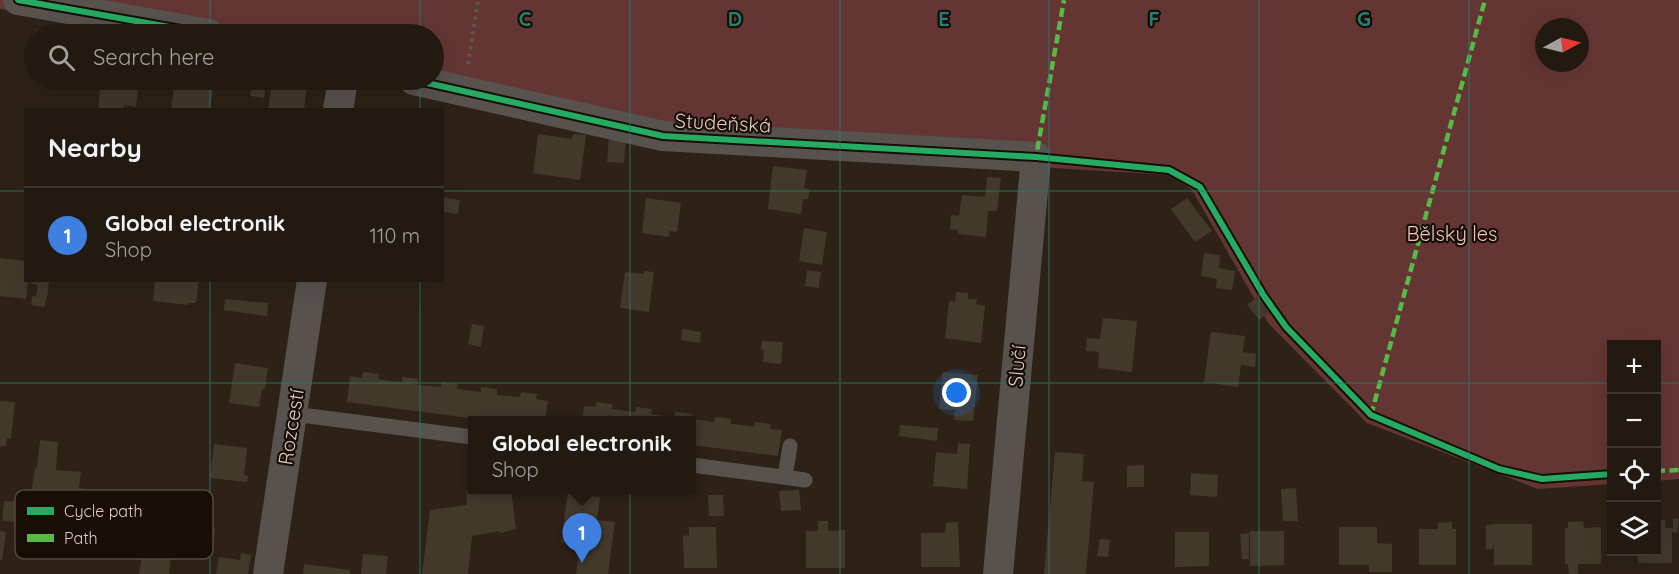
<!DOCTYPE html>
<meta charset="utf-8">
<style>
body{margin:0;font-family:Quicksand,sans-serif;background:#2a2319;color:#f1f3f6}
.controls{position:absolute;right:18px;bottom:18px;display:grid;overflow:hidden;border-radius:0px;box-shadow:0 6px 24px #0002}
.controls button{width:54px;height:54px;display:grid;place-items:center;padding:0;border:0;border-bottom:2px solid #3f3830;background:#221a10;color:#f1f3f6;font:30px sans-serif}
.compass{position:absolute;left:1535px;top:18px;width:54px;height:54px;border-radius:50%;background:#221a10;box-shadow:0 6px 24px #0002;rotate:83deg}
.you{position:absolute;left:957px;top:393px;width:21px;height:21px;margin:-15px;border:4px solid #fff;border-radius:50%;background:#1a73e8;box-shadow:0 0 0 9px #1a73e833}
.badge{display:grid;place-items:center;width:39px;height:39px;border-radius:50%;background:#db2777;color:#fff;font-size:20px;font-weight:700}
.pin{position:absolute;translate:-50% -50px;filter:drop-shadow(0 2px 3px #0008)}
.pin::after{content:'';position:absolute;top:32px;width:21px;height:18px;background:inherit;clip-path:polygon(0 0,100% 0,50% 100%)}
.popup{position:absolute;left:468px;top:416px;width:228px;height:78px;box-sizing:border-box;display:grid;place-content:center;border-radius:0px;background:#221a10;filter:drop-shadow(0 2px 4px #0005);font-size:20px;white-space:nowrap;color:#a2a19f}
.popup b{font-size:22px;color:#f1f3f6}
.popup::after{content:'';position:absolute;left:50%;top:100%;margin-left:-12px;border:12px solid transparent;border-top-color:#221a10}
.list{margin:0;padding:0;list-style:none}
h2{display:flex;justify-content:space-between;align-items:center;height:78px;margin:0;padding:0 24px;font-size:26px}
h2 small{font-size:20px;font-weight:400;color:#a2a19f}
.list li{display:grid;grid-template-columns:39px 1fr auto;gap:18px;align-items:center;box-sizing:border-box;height:96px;padding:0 24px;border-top:2px solid #3f3830}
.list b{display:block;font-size:22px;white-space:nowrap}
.list p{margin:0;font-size:20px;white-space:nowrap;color:#a2a19f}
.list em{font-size:20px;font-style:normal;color:#a2a19f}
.icon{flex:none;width:33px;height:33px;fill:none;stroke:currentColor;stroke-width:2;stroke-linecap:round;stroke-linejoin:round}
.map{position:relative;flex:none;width:1679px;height:574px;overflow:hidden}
.search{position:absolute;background:#221a10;box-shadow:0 6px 24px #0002;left:24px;top:24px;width:420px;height:66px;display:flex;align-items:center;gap:15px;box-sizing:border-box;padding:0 21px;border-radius:33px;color:#a2a19f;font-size:22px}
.panel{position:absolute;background:#221a10;box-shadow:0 6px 24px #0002;left:24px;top:108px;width:420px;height:174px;border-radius:0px}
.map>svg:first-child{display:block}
</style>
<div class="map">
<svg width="1679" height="574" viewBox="0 0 1679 574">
<rect width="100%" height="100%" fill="#2e2216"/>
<path fill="#643633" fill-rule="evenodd" d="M0 0H1679V479L1657 481 1656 344H1612L1611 484 1538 489 1367 423 1269 324 1192 190 1170 175 669 145 376 80H434V34H144L0 9ZM1544 27H1580V63H1544Z"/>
<path fill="#42392b" d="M36 29 68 33V34H35Z
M101 80 139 82 136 107 124 105 123 110H98Z
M253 80H267L264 98 250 96Z
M274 80H291V83L307 85 304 110H268L272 81Z
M174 86 213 90 210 110H171Z
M538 134 572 139 573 134 586 135 580 180 533 173Z
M609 138 626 139 624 163 607 162Z
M773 166 807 170 804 188 810 189 808 199H803L801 214 768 209Z
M987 177 1001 178 997 211H988L986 237 958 234V230L950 229 951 215 959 216 962 195 985 197Z
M442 197 460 200 458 214 442 212Z
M646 198 681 203 677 232 670 231 669 237 642 233Z
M1187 198 1212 231 1195 242 1171 209Z
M804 228 827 232 822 265 799 261Z
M1204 253 1220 255 1219 268 1235 271 1232 290 1216 288 1217 279 1201 276Z
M0 258 26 261V280H28L26 299 0 296Z
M807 270 821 272 819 288 805 286Z
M644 271 654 272 649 312 620 308 625 272 644 274Z
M32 280H49L47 298 44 307 31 305 32 296 36 297 38 285 31 284Z
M155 280H199L196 303H189V305L153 301Z
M956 292 968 293V299H977L976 304 985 306 981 343 945 338 949 301 955 302Z
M1258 296 1270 312 1259 320 1247 305Z
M225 299 268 303 267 316 224 310Z
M1103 318 1137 321 1132 372 1098 368 1099 352 1086 351 1087 338 1100 339Z
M472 324 484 326 481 347 468 344Z
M682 329 701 332 700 343 681 340Z
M1211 332 1245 336 1243 352 1256 354 1255 367 1241 365 1238 387 1204 382Z
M762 341 783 342 781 364 763 362 764 350 761 349Z
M235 363 268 368 265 389H262L259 407 229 403Z
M363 372 379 374 378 379 390 381 402 382V377L418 379V385L441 387 442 382 458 384 457 389 481 392V387L497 389V395L520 397 521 392 537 394 536 399 548 401 545 420H485L347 402 350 376 362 378Z
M943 372 978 375 973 421 954 420 955 410 939 409Z
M0 401 15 402 11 438H7L6 446H0Z
M596 402 612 404V409L635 412 636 407 652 409 651 414 675 417V412L692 414 691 420H582L584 406 596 407Z
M715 417 731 419V424L742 425 754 427 755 422 771 424 770 429 782 430 778 456 692 445V419L714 422Z
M900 425 938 428 937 441 899 436Z
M40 440 58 442 56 470 81 472 79 488 87 489 85 506 47 502 46 505 30 503 35 467 37 468Z
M958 443 970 444 967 489 933 486 936 452 957 454Z
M214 444 247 448 244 475 248 476 247 482 210 478Z
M1055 452 1084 454 1082 481 1094 482 1086 574H1044Z
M1144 465V487H1127V466Z
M1191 473 1218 475 1217 497 1190 495Z
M1296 488 1298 521H1283L1281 489Z
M474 490H511L516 529 500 533 499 531 472 536 468 574H422L430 510 467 505 466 491Z
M799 490 801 510 781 511 779 491Z
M568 492 600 497 597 520 615 522 608 574H576L580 545 561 542Z
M708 495H723L724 516H709Z
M4 501 18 502 17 522 2 521Z
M1673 518 1679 519 1677 533 1672 532V563H1638L1637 552H1656V520H1665V528H1673Z
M818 521H828V531L845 530V568H806V531H818Z
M1583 521 1584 528 1601 527V564H1578V574H1569L1568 564H1565V528H1568V522Z
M958 522 960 567H921V533H945L946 523Z
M1452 522V529H1456V565H1419V529H1438V523Z
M1494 524H1532V565H1494V540L1493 549H1486V525Z
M195 525 215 528 212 556 192 554Z
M689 527H716L717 568H684L683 536 689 535Z
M1339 527H1377V543L1392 544V572H1369V565H1339Z
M0 531 6 532 2 560H0Z
M1250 531H1284V565L1250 566Z
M1175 532H1209V566L1175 567Z
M1249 533V559H1242L1240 534Z
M1100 539 1110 540 1108 557 1097 556Z
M150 540 172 544 169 574H139L143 548 148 549Z
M241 553 251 555 248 574H216L219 557 240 560Z
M363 554 388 556 386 574H361Z
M304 564 350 570V574H303Z"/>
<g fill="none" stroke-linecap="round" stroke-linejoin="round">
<path stroke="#5e5752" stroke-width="4" stroke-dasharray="3 4.5" stroke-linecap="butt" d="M468 64 478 0"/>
<path stroke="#58524f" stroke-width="15" d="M293 414 472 437
M692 465 805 480
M785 477 790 446"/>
<path stroke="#58524f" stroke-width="30" d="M18 0 209 34
M414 80 663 136 1036 157 998 574
M338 110 343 80
M268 574 312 280"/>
<path stroke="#58b947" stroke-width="4.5" stroke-dasharray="9 4.5" stroke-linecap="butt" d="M1042 158 1036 157 1064 0
M1371 415 1485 0
M1656 471 1679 470"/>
<g stroke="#180e06" stroke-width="10">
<path id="cycleway" d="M18 0 209 34
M414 80 663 136 1036 157 1169 170 1200 187 1264 296 1286 327 1371 415 1499 469 1542 479 1612 474"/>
</g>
<use href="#cycleway" stroke="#26ab63" stroke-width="6"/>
</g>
<path fill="none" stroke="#247f76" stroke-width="1.5" stroke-opacity="0.55" d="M210 0V34M420 0V34M630 0V574M840 0V574M1049 0V574M1259 0V574M1469 0V574M210 80V110M420 80V110M0 191H26M442 191H1679M210 280V574M420 280V574M0 383H1612M1656 383H1679"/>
<g text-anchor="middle" stroke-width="4.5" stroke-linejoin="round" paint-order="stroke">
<g font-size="20" fill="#dfcec2" stroke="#180e06">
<text transform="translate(723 123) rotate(3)" y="7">Studeňská</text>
<text transform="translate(1017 366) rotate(-85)" y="7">Slučí</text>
<text transform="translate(291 427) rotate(-81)" y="7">Rozcestí</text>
</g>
<g font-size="20" fill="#f0c0bd" stroke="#180e06">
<text x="1452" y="241">Bělský les</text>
</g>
</g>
<rect x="15" y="490" width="198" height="69" rx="9" fill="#180e06" stroke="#54483e" stroke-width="1.5"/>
<rect x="27" y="507" width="27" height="8" fill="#26ab63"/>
<rect x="27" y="534" width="27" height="8" fill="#58b947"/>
<g font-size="16" fill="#dfcec2">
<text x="64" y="517">Cycle path</text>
<text x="64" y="544">Path</text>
</g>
<g font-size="20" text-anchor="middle" font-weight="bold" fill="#247f76" stroke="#180e06" stroke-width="4.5" stroke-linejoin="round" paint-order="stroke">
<text x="525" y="26">C</text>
<text x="735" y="26">D</text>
<text x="944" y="26">E</text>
<text x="1154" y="26">F</text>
<text x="1364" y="26">G</text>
</g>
</svg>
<div class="controls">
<button>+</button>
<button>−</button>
<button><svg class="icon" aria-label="locate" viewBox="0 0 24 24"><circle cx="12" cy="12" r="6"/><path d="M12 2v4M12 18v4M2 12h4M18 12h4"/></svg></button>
<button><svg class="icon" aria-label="layers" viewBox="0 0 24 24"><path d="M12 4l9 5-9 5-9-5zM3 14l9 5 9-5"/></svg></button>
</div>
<svg class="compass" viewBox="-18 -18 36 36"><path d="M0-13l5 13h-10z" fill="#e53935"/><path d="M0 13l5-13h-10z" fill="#a2a19f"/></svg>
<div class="you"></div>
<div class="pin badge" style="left:582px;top:563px;background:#3f7fe0">1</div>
<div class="popup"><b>Global electronik</b>Shop</div>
<div class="search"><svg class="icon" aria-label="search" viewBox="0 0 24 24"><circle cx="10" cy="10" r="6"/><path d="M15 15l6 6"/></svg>Search here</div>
<section class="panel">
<h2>Nearby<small></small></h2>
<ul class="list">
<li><span class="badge" style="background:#3f7fe0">1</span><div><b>Global electronik</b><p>Shop</p></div><em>110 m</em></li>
</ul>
</section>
</div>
